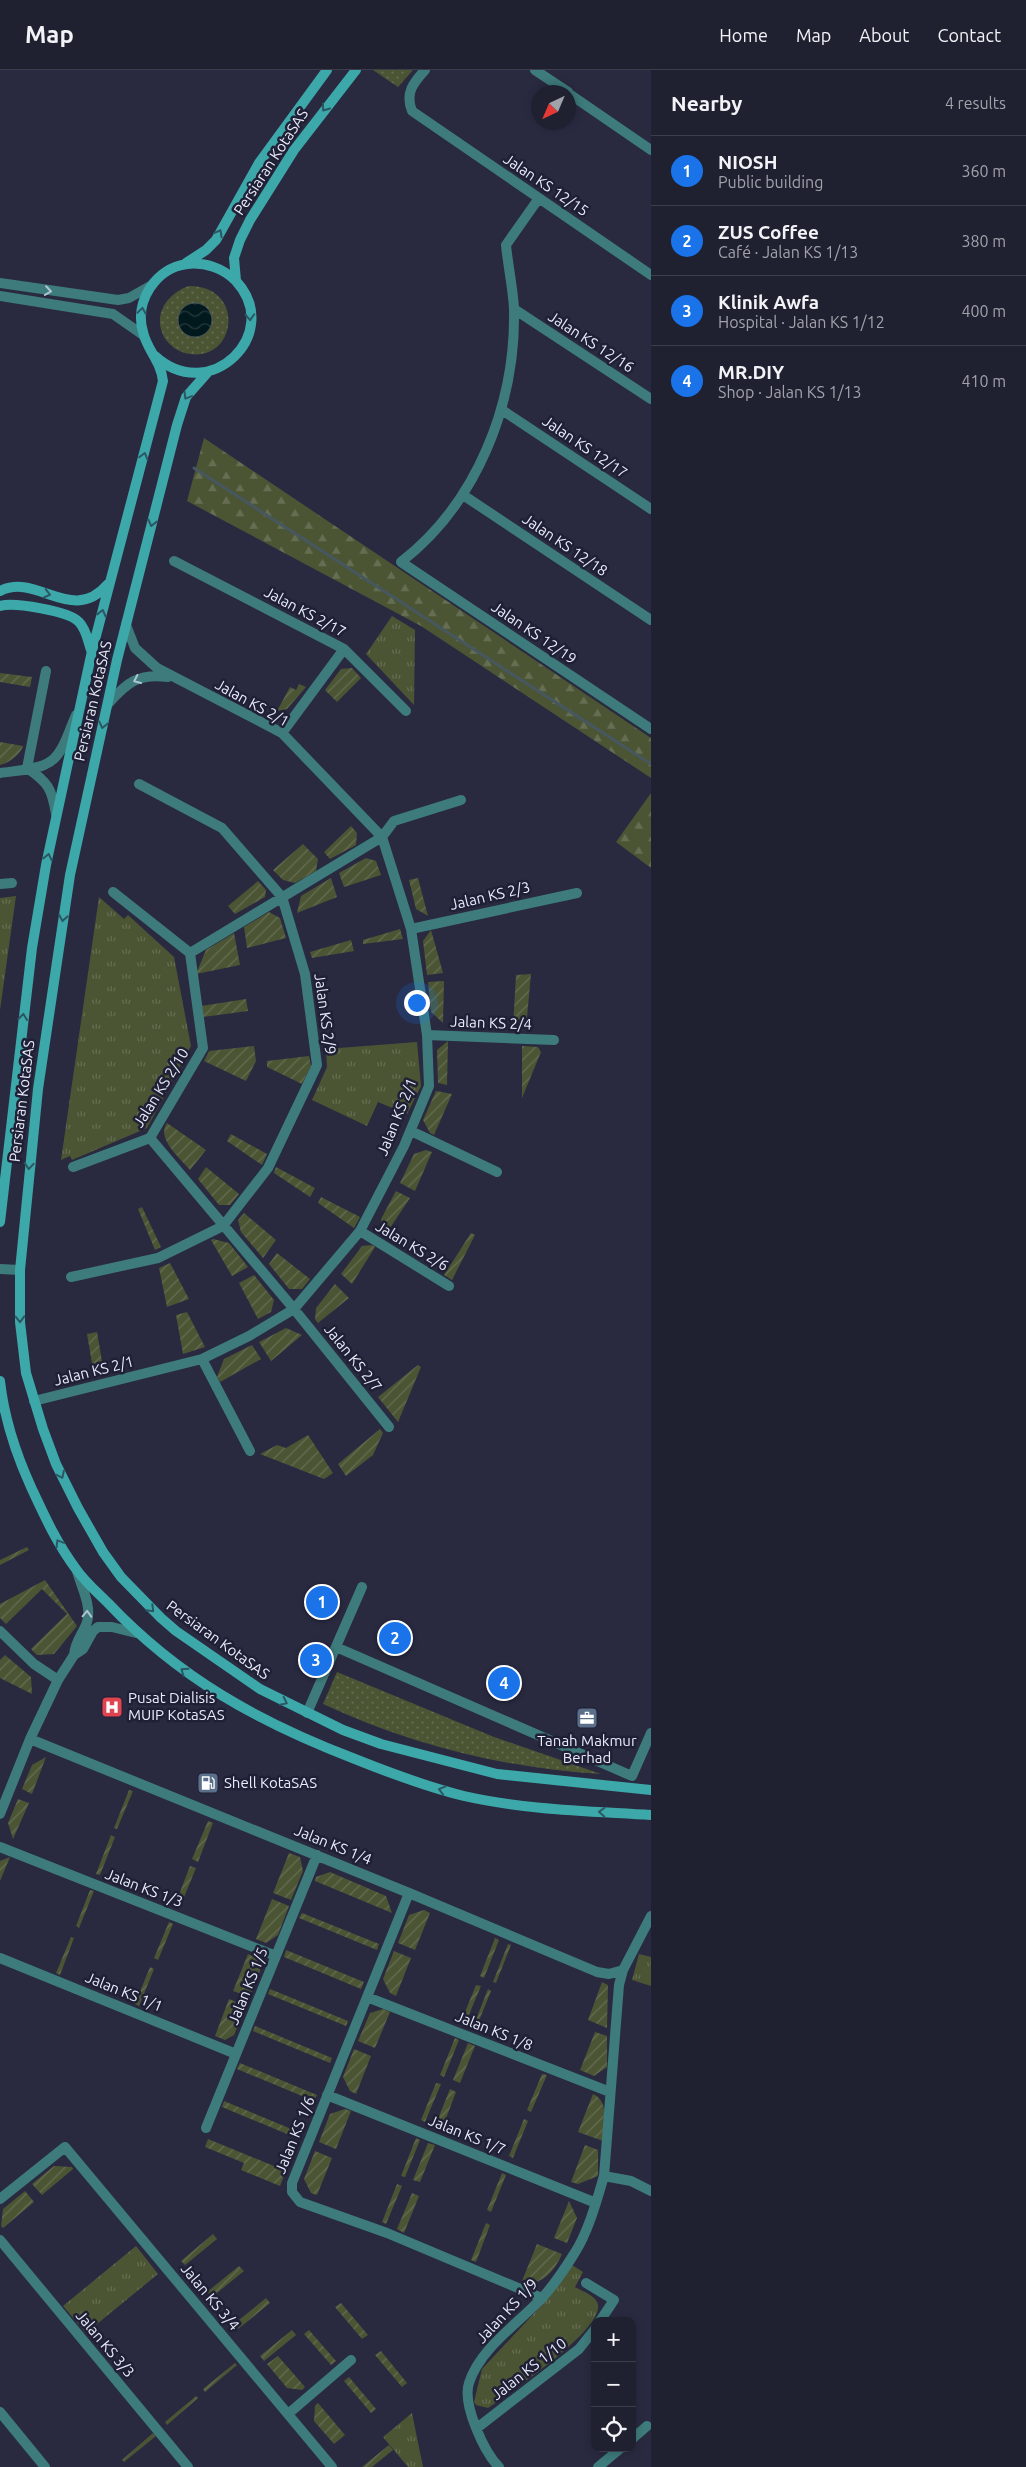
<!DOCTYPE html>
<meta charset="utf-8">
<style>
body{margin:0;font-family:Ubuntu,sans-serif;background:#272838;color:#f1f3f6}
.controls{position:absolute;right:15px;bottom:15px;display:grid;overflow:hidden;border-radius:10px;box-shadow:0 2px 8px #0003}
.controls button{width:45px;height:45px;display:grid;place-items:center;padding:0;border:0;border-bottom:1px solid #3c3e4c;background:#1f2030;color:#f1f3f6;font:25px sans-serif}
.compass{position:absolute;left:531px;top:15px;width:45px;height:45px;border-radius:50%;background:#1f2030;box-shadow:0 2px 8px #0003;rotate:224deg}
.you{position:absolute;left:416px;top:932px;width:18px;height:18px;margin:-12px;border:4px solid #fff;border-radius:50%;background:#1a73e8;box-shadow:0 0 0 8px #1a73e833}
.badge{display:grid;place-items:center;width:32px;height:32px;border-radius:50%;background:#1a73e8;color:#fff;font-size:16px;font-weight:700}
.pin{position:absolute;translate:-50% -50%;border:2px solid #fff;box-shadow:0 1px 5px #0006}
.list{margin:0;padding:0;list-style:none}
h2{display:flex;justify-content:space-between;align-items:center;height:65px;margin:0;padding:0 20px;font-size:21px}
h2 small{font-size:16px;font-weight:400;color:#a1a3ab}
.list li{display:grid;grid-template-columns:32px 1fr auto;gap:15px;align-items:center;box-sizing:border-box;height:70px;padding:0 20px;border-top:1px solid #3c3e4c}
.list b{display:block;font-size:19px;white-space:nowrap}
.list p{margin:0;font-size:16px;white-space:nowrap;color:#a1a3ab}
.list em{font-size:16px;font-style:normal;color:#a1a3ab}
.icon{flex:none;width:28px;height:28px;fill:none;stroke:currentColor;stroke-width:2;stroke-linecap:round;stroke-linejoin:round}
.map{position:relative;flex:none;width:651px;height:2397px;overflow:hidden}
header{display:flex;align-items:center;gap:30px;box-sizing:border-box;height:70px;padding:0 25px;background:#1f2030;border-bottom:1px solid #3c3e4c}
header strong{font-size:24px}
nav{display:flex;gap:28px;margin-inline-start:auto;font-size:18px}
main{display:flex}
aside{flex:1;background:#1f2030}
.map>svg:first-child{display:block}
</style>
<header>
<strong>Map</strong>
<nav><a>Home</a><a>Map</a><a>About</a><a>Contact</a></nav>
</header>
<main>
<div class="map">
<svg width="651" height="2397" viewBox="0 0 651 2397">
<defs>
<pattern id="grass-dots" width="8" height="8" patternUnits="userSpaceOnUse" patternTransform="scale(1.25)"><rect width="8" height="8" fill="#4b5534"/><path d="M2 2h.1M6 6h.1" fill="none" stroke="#656e52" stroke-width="1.8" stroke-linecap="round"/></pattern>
<pattern id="forest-firs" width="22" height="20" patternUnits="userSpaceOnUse" patternTransform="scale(1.25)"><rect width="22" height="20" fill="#4b5534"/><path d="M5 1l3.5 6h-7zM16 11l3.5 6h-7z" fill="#656e52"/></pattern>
<pattern id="park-tufts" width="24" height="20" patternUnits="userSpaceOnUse" patternTransform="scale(1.25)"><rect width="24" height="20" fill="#4b5534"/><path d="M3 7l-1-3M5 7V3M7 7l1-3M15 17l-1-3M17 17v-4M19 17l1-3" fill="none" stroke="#656e52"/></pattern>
<pattern id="garden-furrows" width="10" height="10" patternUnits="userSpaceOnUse" patternTransform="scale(1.25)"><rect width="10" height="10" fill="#4b5534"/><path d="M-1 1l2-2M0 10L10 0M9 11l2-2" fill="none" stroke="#656e52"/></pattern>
<pattern id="water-waves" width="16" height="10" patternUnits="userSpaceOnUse" patternTransform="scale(1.25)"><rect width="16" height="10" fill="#01181c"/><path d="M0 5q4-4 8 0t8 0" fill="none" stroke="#263a3e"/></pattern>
</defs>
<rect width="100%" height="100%" fill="#292a40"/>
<path fill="url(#grass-dots)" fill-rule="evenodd" d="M373 0H413L398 17Z
M189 216C248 216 236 296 185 283 177 281 169 275 164 267 152 244 168 223 189 216ZM205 236 211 246 187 264 180 256Z
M337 1602 494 1667 601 1704C504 1698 411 1675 323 1634Z"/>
<path fill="url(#forest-firs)" d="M204 368 651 668V708L421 556 187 431Z
M651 723V798L616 772Z"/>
<path fill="url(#park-tufts)" d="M392 546 415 560 414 635 366 584Z
M16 826 0 940V828Z
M99 827 124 849 128 845 174 887 191 976 147 1058 72 1090 70 1086 61 1090Z
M417 972 421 1016 407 1044 378 1032 367 1056 312 1030 327 997 326 979Z
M639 1884 651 1887V1916L632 1910Z
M136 2176 158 2204 86 2263 63 2236Z
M572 2195 583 2202 575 2217C582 2221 597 2226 598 2235 602 2261 510 2322 488 2338L476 2335 474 2332 482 2299 541 2236Z
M412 2343 423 2397H408L383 2367Z"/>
<path fill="url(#garden-furrows)" d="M352 598 361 608 337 632 325 620 341 599Z
M0 603 32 607 30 617 0 612Z
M299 614 306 617 287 639 277 641 290 617 296 620Z
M0 672 23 676C20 685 9 693 0 695Z
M351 756 357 763 356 775 330 789 324 782Z
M303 774 318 789 316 801 295 813 283 810 273 800Z
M366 788 376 791 381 805 344 817 339 803Z
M331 808 337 827 297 843 301 826Z
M418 808 428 846 416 839 409 810Z
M258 811 266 820 265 827 235 844 228 836Z
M269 842 280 848 286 868 247 878 244 857Z
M400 859 403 869 363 874V870Z
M431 860 443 903 427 905 423 871Z
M234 863 240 895 196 904 206 880Z
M351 870 354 881 312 888 310 882Z
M531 904 526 958 513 957 516 905Z
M444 911 443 953 431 942 428 912Z
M246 929 248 941 203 947 201 936Z
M448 971 447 1015 438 1013 437 980Z
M254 976 256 991 246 1011 204 991 209 981Z
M522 976 538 977 541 982 522 1028Z
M309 986 311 996 302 1014 267 997V991Z
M436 1021 452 1024 434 1065 430 1063 423 1050Z
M167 1053 206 1080 190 1100C180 1088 156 1069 167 1053Z
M231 1064 267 1084 262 1095 227 1071Z
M426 1080 432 1082 415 1121 400 1113 414 1084Z
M206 1097 239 1124 230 1135H219L198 1109Z
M276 1097 315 1118 310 1127 274 1103Z
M396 1121 410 1128 386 1164 383 1161 381 1149Z
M321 1127 360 1147 354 1158 318 1133Z
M142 1137 161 1177 155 1180 138 1139Z
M244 1143 276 1170 263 1188 241 1162 238 1150Z
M471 1163 475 1165 452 1210 444 1205Z
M213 1169 229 1173 248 1197 232 1206 211 1170Z
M372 1175 375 1177 352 1214 341 1204 362 1176Z
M277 1183 310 1209 302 1219H289L269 1194Z
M170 1193 189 1229 167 1237 159 1198Z
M254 1205 274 1230 271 1242 258 1249 239 1213Z
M335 1214 349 1228 318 1253 315 1249 316 1238Z
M187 1242 205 1277 183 1284 176 1245Z
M286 1258 302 1265 271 1291 259 1272Z
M97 1262 104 1303 94 1305 87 1264Z
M252 1275 261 1289 220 1312 217 1307 224 1289Z
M418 1295 421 1297 398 1352 378 1327Z
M380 1359 383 1363 373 1385 346 1406 338 1394Z
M308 1365 333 1403 324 1409 260 1384 277 1375 286 1378Z
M27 1477 29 1480 0 1495V1490Z
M45 1510 77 1556 54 1584 37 1585 31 1579 67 1544 42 1519 6 1554 0 1548V1534Z
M5 1585 31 1607 32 1624 0 1608V1590Z
M46 1687 32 1724 22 1719 32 1695Z
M129 1720 133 1721 117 1759 114 1758Z
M18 1729 29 1733 13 1769 8 1753Z
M208 1751 213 1753 198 1792 192 1789Z
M111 1765 115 1767 100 1805 96 1804Z
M289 1783 300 1787 303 1801 291 1830 273 1823Z
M10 1787 0 1811V1791Z
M190 1796 196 1798 180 1837 175 1835Z
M330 1802 386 1826 392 1843 315 1811 316 1807Z
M90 1820 94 1821 79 1858 76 1856Z
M272 1829 289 1836 278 1865 266 1873 256 1869Z
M424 1840 430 1843 415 1880 398 1873 409 1845Z
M302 1843 379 1874 377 1880 299 1848Z
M169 1852 173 1854 158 1890 154 1888Z
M71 1867 74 1868 60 1905 56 1903Z
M495 1868 499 1870 484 1908 480 1906Z
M508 1874 511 1875 496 1913 493 1912Z
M286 1880 364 1912 361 1919 284 1887Z
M394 1881 411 1888 396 1926 390 1923 383 1909Z
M248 1884 258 1888 261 1898 250 1927 233 1921Z
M150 1897 154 1899 139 1936 135 1934Z
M602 1912 608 1915 607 1958 588 1950Z
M476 1915 481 1916 465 1954 461 1952Z
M270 1919 348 1951 346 1956 268 1924Z
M488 1919 491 1921 476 1958 473 1957Z
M229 1929 246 1936 234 1965 225 1970 215 1966Z
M383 1939 390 1942 375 1978 358 1971 370 1943Z
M255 1956 332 1988 330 1993 253 1961Z
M595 1962 607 1966V1997L594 2006 580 2000Z
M455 1968 459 1970 444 2007 440 2005Z
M468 1973 475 1976 460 2013 453 2010Z
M354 1979 371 1986 356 2024 350 2021 343 2007Z
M240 1993 317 2025 314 2031 237 1999Z
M542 2004 547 2005 531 2042 527 2040Z
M436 2013 441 2014 425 2052 421 2050Z
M450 2019 456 2022 442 2059 435 2056Z
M593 2024C610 2031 604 2057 603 2071L578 2062Z
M224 2031 301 2063 299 2069 222 2037Z
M345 2039 351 2041 336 2079 319 2072 330 2044Z
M524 2049 528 2051 513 2088 509 2086Z
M416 2068 420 2070 405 2107 401 2106Z
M208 2069 286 2101 280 2116 241 2100 244 2093 205 2077Z
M428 2073 435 2075 420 2112 413 2110Z
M585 2075 598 2080V2106L578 2114 571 2112Z
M315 2081 332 2088 317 2125 311 2123 304 2109Z
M54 2096 72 2097 73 2099 42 2125 32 2114Z
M502 2103 506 2105 491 2142 487 2140Z
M397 2114 402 2116 386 2154 382 2152Z
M25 2121 34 2132 3 2158 1 2156 3 2139Z
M412 2123 419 2126 404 2163 397 2159Z
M569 2131 577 2148 567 2173 554 2168Z
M486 2153 490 2155 476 2192 471 2190Z
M213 2164 217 2169 185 2195 181 2191Z
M537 2174 562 2184C556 2199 540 2219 522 2211Z
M239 2196 244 2201 212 2227 207 2222Z
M266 2228 270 2233 238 2259 234 2254Z
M341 2233 368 2265 362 2269 335 2237Z
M292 2260 296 2265 264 2291 260 2286Z
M309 2260 336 2291 331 2295 304 2264Z
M381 2281 407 2313 402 2317 375 2285Z
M278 2286 305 2317 302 2320 287 2318 267 2294Z
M235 2293 237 2295 205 2322 203 2319Z
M349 2307 376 2339 371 2343 344 2311Z
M196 2326 198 2328 167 2355 165 2352Z
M318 2333 345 2365 334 2374 314 2351 315 2336Z
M153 2363 156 2366 124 2392 122 2390Z
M389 2375 393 2380 372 2397H362Z"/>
<path fill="url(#water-waves)" stroke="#47575f" d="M178 250a17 17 0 1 1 34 0a17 17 0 1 1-34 0Z"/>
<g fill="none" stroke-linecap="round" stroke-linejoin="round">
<path stroke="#47575f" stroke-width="3" d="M194 398 651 694"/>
<path stroke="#3e7b7c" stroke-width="10" d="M425 0C413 13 405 23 412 41L651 205
M535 0 568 22
M568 23 651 80
M539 128 506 175C508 196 513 218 514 239 516 334 477 433 401 492L651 659
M0 213 118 230 129 228 152 215
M0 226 113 244 143 265
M514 239 651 329
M502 340 651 439
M463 425 651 550
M174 491 344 579 406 641
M46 601 27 698C48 712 52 719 56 744
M108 634C127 612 139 603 168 607
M282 663 344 579
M0 703C13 701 35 700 46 694 63 687 69 660 76 645
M0 814 12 813
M411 859 577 823
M190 883 382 767 394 751 461 730
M427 965 554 970
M411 1061 497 1102
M150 1068 294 1239 389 1357
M73 1097 150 1068 203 978 190 883 113 822
M360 1161 449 1216
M0 1199 20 1200
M71 1207 158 1188 223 1156 268 1098 317 995 305 904 282 827 222 758 139 714
M202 1289 250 1381
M34 1331 202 1289 249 1266 294 1239 360 1161 404 1076 429 1016 427 965 411 859 382 767 282 663 157 598 135 578 126 555
M0 1561 34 1594 58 1610
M336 1577 632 1706 651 1663
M74 1585C75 1571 83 1564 87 1552 92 1536 81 1516 77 1501
M307 1643 362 1517
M30 1669 409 1823 597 1902 609 1904 623 1900
M0 1744 30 1669 58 1610 74 1585 83 1579 93 1561 98 1557H112L136 1563
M0 1777 276 1886
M409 1823 292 2113V2122L300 2132 387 2163 542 2228
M0 1888 236 1984
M367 1927 610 2022
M327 2025 596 2133
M206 2058 317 1785
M604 2106 631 2111 651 2121
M0 2129 65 2077 332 2397
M0 2170 188 2397
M586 2213 614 2230 600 2251
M0 2342 45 2397
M288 2344 351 2290
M477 2358 579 2279 595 2259
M632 2369 647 2356
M499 2397C484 2382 462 2334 469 2313 480 2279 516 2255 540 2230 553 2217 564 2200 574 2184 588 2163 597 2130 604 2106L619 1915 623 1900 651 1846
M598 2397 621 2378"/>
<path stroke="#3da8a9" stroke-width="10" d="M186 193 206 180 216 170 259 93 327 0
M236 211 234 188 240 170 250 150 294 80 356 0
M208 302 186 327 177 355 117 590 70 805 38 1019 20 1200V1252L26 1303 43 1359 56 1394 78 1438 103 1482 121 1507 161 1548 176 1561 260 1619 343 1660 381 1674 497 1704 651 1720
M0 521C37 502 72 556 108 514
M0 536C14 532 69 541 79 552 86 559 88 571 91 580
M0 1152 32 878 46 795 92 581 163 311C161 291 147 280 143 262 134 231 156 198 187 194 205 192 223 198 236 211 284 263 210 336 155 286
M0 1311C4 1347 16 1384 31 1417 44 1445 57 1474 76 1499 85 1512 97 1522 108 1533 180 1609 259 1652 355 1689 390 1703 427 1717 464 1726 526 1740 588 1741 651 1745"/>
</g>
<defs><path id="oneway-chevron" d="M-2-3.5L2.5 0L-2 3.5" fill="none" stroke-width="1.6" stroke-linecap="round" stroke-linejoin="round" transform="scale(1.25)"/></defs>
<g stroke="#2b5664">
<use href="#oneway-chevron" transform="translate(325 38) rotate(126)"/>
<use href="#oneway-chevron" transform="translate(219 163) rotate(-61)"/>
<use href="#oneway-chevron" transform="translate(142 241) rotate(-82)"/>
<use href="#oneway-chevron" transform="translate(250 247) rotate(87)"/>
<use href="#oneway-chevron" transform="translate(187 326) rotate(121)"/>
<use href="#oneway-chevron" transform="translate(144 386) rotate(-74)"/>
<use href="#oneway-chevron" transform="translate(152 453) rotate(104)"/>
<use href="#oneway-chevron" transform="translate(47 524) rotate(14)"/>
<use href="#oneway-chevron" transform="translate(102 543) rotate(-76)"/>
<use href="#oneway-chevron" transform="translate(103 655) rotate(103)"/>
<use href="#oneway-chevron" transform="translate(48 787) rotate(-78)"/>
<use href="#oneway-chevron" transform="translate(63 848) rotate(99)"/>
<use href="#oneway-chevron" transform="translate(23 947) rotate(-83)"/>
<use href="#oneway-chevron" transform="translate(29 1096) rotate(95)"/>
<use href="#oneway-chevron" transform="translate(20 1249) rotate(89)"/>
<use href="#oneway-chevron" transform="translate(61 1405) rotate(64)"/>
<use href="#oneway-chevron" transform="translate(59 1473) rotate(-121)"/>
<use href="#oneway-chevron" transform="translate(151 1539) rotate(45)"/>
<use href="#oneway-chevron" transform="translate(184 1601) rotate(-145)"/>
<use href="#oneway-chevron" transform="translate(284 1632) rotate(26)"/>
<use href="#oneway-chevron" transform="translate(442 1720) rotate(-165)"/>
<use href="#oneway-chevron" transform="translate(602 1742) rotate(-177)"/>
</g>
<g stroke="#aec4ce">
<use href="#oneway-chevron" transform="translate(48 221) rotate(8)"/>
<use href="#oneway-chevron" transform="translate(137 610) rotate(155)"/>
<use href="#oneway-chevron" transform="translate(87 1544) rotate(-88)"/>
</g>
<defs>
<g id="hospital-square" transform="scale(1.125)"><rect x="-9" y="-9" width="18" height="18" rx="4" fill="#e0444e" stroke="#1f2036"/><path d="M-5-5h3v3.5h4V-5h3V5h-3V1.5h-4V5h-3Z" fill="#fff"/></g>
<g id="office-square" transform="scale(1.125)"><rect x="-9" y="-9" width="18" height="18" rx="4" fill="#5c6f8a" stroke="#1f2036"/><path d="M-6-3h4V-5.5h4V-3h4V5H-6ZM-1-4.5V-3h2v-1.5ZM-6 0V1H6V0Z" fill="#fff"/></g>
<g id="fuel-square" transform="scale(1.125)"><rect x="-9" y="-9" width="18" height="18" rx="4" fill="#5c6f8a" stroke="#1f2036"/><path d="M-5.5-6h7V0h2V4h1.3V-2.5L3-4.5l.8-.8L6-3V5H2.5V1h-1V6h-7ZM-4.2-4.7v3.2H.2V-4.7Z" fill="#fff"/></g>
</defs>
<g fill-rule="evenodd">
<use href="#hospital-square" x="112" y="1637"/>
<use href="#office-square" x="587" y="1648"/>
<use href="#fuel-square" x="208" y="1713"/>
</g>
<g text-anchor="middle" stroke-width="5" stroke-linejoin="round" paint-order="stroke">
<g font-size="15" fill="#eaebfa" stroke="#1f2036">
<text transform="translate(271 92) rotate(-57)" y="5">Persiaran KotaSAS</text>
<text transform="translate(546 115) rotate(34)" y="5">Jalan KS 12/15</text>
<text transform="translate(591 272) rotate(33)" y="5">Jalan KS 12/16</text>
<text transform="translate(585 377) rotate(34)" y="5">Jalan KS 12/17</text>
<text transform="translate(565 475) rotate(34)" y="5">Jalan KS 12/18</text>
<text transform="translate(305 542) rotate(28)" y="5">Jalan KS 2/17</text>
<text transform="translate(534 563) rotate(34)" y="5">Jalan KS 12/19</text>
<text transform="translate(93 631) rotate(-77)" y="5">Persiaran KotaSAS</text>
<text transform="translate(252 633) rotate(29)" y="5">Jalan KS 2/1</text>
<text transform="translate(490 826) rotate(-13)" y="5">Jalan KS 2/3</text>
<text transform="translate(325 944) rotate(82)" y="5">Jalan KS 2/9</text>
<text transform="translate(491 953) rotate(2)" y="5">Jalan KS 2/4</text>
<text transform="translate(161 1018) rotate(-58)" y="5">Jalan KS 2/10</text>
<text transform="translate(22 1031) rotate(-83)" y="5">Persiaran KotaSAS</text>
<text transform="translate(397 1047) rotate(-68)" y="5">Jalan KS 2/1</text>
<text transform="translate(412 1176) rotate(31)" y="5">Jalan KS 2/6</text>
<text transform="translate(353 1288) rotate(51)" y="5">Jalan KS 2/7</text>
<text transform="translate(94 1301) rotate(-14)" y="5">Jalan KS 2/1</text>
<text transform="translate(218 1570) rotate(36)" y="5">Persiaran KotaSAS</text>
<text transform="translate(333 1775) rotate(22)" y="5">Jalan KS 1/4</text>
<text transform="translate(144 1818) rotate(21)" y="5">Jalan KS 1/3</text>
<text transform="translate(248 1916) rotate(-68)" y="5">Jalan KS 1/5</text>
<text transform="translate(124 1922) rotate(22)" y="5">Jalan KS 1/1</text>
<text transform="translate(494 1961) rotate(22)" y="5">Jalan KS 1/8</text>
<text transform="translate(295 2065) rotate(-68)" y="5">Jalan KS 1/6</text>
<text transform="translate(467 2065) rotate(22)" y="5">Jalan KS 1/7</text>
<text transform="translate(210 2227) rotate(50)" y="5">Jalan KS 3/4</text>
<text transform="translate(507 2241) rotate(-47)" y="5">Jalan KS 1/9</text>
<text transform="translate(105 2274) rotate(50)" y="5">Jalan KS 3/3</text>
<text transform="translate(529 2299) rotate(-38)" y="5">Jalan KS 1/10</text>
</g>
<g font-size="15" fill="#eaebfa" stroke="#1f2036" text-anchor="start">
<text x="128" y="1633">Pusat Dialisis<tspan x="128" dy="17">MUIP KotaSAS</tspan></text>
<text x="587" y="1676" text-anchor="middle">Tanah Makmur<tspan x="587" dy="17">Berhad</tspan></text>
<text x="224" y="1718">Shell KotaSAS</text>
</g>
</g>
</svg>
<div class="controls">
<button>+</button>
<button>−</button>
<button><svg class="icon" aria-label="locate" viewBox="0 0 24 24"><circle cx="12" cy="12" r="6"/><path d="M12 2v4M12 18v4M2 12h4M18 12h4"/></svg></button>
</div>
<svg class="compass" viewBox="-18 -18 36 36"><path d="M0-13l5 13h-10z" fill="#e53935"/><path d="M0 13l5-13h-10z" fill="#a1a3ab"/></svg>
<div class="you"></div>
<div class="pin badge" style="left:322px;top:1532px">1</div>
<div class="pin badge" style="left:395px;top:1568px">2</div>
<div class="pin badge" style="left:316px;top:1590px">3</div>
<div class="pin badge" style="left:504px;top:1613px">4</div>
</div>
<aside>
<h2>Nearby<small>4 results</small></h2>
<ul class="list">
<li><span class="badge">1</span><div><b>NIOSH</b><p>Public building</p></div><em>360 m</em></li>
<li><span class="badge">2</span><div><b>ZUS Coffee</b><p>Café · Jalan KS 1/13</p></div><em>380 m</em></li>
<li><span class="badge">3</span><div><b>Klinik Awfa</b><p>Hospital · Jalan KS 1/12</p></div><em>400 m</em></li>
<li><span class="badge">4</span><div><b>MR.DIY</b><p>Shop · Jalan KS 1/13</p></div><em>410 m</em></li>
</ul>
</aside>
</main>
